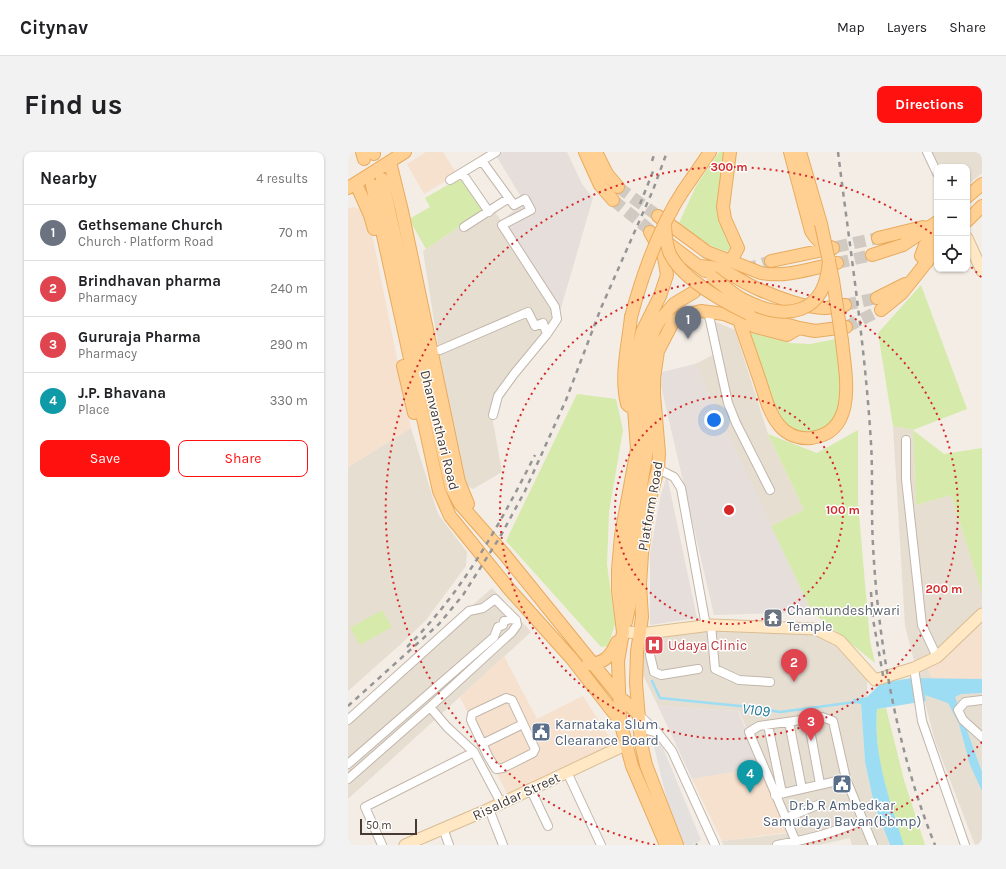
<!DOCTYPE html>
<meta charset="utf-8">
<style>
body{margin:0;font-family:Karla,sans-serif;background:#f2f2f2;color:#202124}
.controls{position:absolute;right:12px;top:12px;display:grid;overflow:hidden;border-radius:8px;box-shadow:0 1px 3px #0004}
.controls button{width:36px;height:36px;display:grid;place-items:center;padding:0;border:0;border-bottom:1px solid #e0e0e0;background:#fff;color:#202124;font:20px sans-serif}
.scale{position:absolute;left:12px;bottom:10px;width:57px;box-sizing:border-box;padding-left:4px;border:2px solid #463c34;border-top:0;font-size:11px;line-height:14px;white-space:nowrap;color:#463c34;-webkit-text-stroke:3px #fff;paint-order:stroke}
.you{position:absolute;left:366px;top:268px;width:14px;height:14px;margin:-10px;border:3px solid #fff;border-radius:50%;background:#1a73e8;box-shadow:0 0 0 6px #1a73e833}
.badge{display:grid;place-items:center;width:26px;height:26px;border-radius:50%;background:#ff1110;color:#fff;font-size:13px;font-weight:700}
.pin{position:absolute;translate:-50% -33px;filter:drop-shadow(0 1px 2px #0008)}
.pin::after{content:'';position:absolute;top:21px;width:14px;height:12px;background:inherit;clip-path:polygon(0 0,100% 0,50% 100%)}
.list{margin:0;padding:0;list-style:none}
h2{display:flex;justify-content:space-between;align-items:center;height:52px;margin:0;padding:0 16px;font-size:17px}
h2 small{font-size:13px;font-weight:400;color:#757577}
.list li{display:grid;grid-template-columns:26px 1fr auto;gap:12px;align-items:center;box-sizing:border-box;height:56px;padding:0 16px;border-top:1px solid #e0e0e0}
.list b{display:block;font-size:15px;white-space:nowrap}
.list p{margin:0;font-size:13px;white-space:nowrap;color:#757577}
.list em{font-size:13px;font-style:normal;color:#757577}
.actions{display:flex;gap:8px;padding:12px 16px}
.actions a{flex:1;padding:9px 0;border:1px solid #ff1110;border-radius:8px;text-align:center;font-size:14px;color:#ff1110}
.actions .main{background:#ff1110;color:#fff}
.icon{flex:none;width:22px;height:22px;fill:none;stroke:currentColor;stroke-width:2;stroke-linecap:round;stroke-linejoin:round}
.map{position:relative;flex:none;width:634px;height:693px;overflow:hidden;border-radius:8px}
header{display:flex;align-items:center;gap:24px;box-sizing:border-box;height:56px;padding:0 20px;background:#fff;border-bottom:1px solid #e0e0e0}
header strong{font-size:19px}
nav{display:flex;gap:22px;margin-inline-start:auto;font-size:14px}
.intro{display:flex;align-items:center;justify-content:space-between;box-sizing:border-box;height:96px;padding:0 24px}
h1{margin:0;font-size:28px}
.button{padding:10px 18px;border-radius:8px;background:#ff1110;color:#fff;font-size:14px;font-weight:700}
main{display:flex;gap:24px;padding:0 24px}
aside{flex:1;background:#fff;border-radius:8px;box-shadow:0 1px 3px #0004}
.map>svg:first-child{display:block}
</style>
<header>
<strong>Citynav</strong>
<nav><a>Map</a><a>Layers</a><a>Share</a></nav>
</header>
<div class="intro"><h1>Find us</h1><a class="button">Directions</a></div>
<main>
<aside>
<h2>Nearby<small>4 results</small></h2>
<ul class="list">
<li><span class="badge" style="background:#6b7280">1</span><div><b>Gethsemane Church</b><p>Church · Platform Road</p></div><em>70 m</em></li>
<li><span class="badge" style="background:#e0444e">2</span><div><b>Brindhavan pharma</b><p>Pharmacy</p></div><em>240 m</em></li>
<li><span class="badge" style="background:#e0444e">3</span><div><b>Gururaja Pharma</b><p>Pharmacy</p></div><em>290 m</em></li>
<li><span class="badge" style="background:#0f9aa8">4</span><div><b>J.P. Bhavana</b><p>Place</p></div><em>330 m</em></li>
</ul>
<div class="actions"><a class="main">Save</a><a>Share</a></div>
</aside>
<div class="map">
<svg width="634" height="693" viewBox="0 0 634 693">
<rect width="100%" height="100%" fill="#f3ede5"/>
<path fill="#e7ded2" d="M583 0H634V21L619 34V15H589Z
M143 54 213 156 211 162 181 202 144 264 154 320 125 337 119 334 101 263 75 99Z
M363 168 387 178 420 282 456 358 423 374 347 212 369 201Z
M545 274 565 278 568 353 603 343 634 440V693H627L587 589 557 474Z
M63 276 90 362 119 400 118 414 78 468 54 491 0 539V315Z
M144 436 183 480 0 647V563Z
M356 477 443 479 471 484 490 495 519 524V545L505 547V551L513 552 517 610 526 652 542 693H504L502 686 471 693H375L374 689 443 681 391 559 310 554 295 523 292 504 295 484Z"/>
<path fill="#f6e0ce" d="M78 0H95L109 22 76 42 59 12Z
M5 55 12 57 18 63 23 77 63 276 0 315V57Z
M634 468V527H584L578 514Z
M156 504 189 567 235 544 265 591 160 644 112 545Z
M414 615 443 680 374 689 344 627Z"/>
<path fill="#e5deda" d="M146 0H219L234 32 245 46 213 156 154 68 176 50Z
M347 212 464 460 366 463 310 221Z
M319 324 349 466 302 473V401L313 342Z
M310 554 390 559 414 615 344 627Z"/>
<path fill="#d6eaab" d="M371 0H377L370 42V54L384 94 379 100 354 90 331 71 348 34Z
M112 26 135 59 78 97 61 67 82 55 77 46Z
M573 133 619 257 565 278 596 302 634 296V441L603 343 568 353 565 278 545 274 530 181Z
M400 180 442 191 462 192 488 187 494 241 489 265 475 277 457 281 446 279 431 268Z
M229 242 268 247 275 278 261 360 259 412 267 472 260 494 253 495 158 389Z
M510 278V350L522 489 527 511 464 460 423 374 456 358 420 282 469 301Z
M34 458 44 475 12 493 2 476Z
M538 556 556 628 577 693H556C541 652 525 602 529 557Z"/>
<path fill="#e4e0dd" d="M309 589 315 596 353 688 345 693H333L324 669 305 590Z"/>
<path fill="#9dddf3" d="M563 526 634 527V541L613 542 607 545 634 620V639L622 613 611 572 600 551 577 543 578 549 529 557C525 603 542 650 556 693H542L526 652 517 610 513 552 505 551V547L519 545 533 531Z"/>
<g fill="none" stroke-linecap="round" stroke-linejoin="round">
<path stroke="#9dddf3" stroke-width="2.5" d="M304 529 312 546 402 555 432 560 507 550"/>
<path stroke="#d0cac2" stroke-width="12" stroke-dasharray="12 6" stroke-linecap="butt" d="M270 35 310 64
M265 48 303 79
M488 95 530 86
M489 111 524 103
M348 139 390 120 423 109
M497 153 529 146
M498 175 533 158"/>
<g stroke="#c2b6aa" stroke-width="10">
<path id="street" d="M579 0 589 21
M134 9 166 53 177 47 183 58 154 73 207 155 209 167 199 182 166 222 150 244 145 263
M114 21 141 60
M102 28 148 0
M116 75 161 46
M360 159 380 251 388 271 422 338
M92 198 180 160 187 174 195 171 199 182
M558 288V327L574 473 589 505
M310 317 326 325 333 336 358 474
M363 473 367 517 391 528 422 530
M300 481 302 503 306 520 313 523 350 517
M566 516 574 569 617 693
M158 546 164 548 187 597 185 601 155 616 148 617 140 604 123 568 124 562Z
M634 548 617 550 610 558 615 568 634 585
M82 555 99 575 126 600 153 651
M290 562 310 581 291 576
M460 567 472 632
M0 568 121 459 135 456 147 447 168 468 169 473 164 480 82 555 0 627
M441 570 454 637
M420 573 434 641
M310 581 324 599 367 693
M134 592 175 572
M0 612 146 485 150 475 155 473 156 469 162 467 168 468
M219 620 253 693
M182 636 200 674
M427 643 498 627
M141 657 155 693
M438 666 472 652
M95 676 101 693
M448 690 401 580 411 574 474 565 485 569 498 627 525 693
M34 693 17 655 126 600
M429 693C459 688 488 680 515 668"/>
</g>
<g stroke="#d9bd94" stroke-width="13">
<path id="secondary" d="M619 86 634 119
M275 480 300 481 363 473 468 477 492 489 527 528 566 516 589 505 634 462
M57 693 141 657 277 593"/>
</g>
<g stroke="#e9ab5d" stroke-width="14">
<path id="primary" d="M14 0 16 7
M25 0 26 2
M237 0 252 33 265 48
M248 0 259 22 270 35
M382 0 375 55 377 67 390 96 383 109
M442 0 463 79C468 88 475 93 485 96
M452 0 473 72
M42 10 54 59 111 330 120 352
M34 27 103 335 112 352 157 403 271 544 290 562
M8 32 22 63 26 77
M24 33 91 339 102 364 162 438 224 507 272 569
M0 36 57 0
M335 39 362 0
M619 45 634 32
M310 64 359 100 413 121C437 126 465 116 489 111
M619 69 634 54
M302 80 316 105 319 123 312 144 294 180 286 216 285 243 289 297 273 383 270 418V439L275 480 270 509 272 569 284 614 318 693
M313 86 357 119
M530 86 575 75
M524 103 555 93 589 70
M423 109 485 96
M579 110 573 104 577 93 589 80
M351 114C380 115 386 127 410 137 428 145 460 157 478 156 485 155 491 154 497 153
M529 146 557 132
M533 158 554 141 589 97
M401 162 451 176 467 179 498 175
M391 168C398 188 405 209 412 229 417 244 421 261 431 273 439 283 451 287 463 286 511 280 497 221 494 189
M55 214 66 261
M281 254 279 252C272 224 280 193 283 165
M278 470 281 456 283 393 299 298 295 247 297 211 306 178 312 168 326 152 346 140
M240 512C256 512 263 504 269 490
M329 693 298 613 293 591 288 531 289 500 294 465 292 432 294 402 301 351 310 317 311 301 306 242V226L310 199 325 170 336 163 353 159 376 162 408 175 439 183 451 176"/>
</g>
<use href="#street" stroke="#fff" stroke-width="8"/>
<use href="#secondary" stroke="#ffe8c3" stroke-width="11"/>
<use href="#primary" stroke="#ffd092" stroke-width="12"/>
<path stroke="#959595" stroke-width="2.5" stroke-dasharray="5 5" stroke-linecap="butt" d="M490 0C502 97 517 193 523 291 525 325 523 359 525 393 530 492 550 602 587 693
M304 9 307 0
M292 52 306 17
M523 440 525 467 536 529
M59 495C115 440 152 372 187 303
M0 554 91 472 115 443 152 385 177 339 218 248 253 156 305 38 319 0
M348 692 349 693"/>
<g stroke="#e9ab5d" stroke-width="14" stroke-linecap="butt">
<path id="primary-bridge" d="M473 72 485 128 494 189
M317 75C318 84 318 93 322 102 334 127 376 150 401 162
M364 125C374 132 383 141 394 147 438 170 478 164 481 107
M283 165C294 124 312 74 335 39"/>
</g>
<use href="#primary-bridge" stroke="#ffd092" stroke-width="12"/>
</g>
<g fill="none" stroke="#d62828" stroke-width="2" stroke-dasharray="2 4">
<circle cx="381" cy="358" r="114"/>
<circle cx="381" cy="358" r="229"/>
<path d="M634 590A343 343 0 0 1 455 693M307 693A343 343 0 1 1 587 84M619 111A343 343 0 0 1 634 126"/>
</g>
<defs>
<g id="temple-square" transform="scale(1)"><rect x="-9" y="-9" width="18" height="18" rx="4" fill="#6b7280" stroke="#fff"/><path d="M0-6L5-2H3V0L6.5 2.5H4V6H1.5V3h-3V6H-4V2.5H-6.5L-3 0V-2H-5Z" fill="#fff"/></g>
<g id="hospital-square" transform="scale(1)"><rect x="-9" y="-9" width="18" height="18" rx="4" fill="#e0444e" stroke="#fff"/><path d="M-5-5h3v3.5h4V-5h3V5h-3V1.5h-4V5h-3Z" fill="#fff"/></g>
<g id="civic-square" transform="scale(1)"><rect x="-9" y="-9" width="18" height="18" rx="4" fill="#5c6f8a" stroke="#fff"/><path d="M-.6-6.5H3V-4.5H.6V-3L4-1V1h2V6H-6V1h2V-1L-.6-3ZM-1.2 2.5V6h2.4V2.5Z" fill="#fff"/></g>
</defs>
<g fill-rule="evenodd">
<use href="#temple-square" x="425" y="466"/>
<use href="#hospital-square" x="306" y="493"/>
<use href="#civic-square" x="193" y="580"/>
<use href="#civic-square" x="494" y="632"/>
</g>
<g text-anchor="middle" stroke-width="3" stroke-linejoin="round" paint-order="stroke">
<g font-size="14" fill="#463c34" stroke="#fff">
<text transform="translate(92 278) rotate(76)" y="5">Dhanvanthari Road</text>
<text transform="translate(302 354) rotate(-80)" y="5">Platform Road</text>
<text transform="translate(168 644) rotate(-25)" y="5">Risaldar Street</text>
</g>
<g font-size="14" fill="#5b616d" stroke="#fff" text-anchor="start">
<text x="439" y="463">Chamundeshwari<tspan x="439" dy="16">Temple</tspan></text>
</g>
<g font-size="14" fill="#be3a42" stroke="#fff" text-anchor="start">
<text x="320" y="498">Udaya Clinic</text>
</g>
<g font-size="14" fill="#4e5e75" stroke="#fff" text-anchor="start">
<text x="207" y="577">Karnataka Slum<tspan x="207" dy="16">Clearance Board</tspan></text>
<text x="494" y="658" text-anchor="middle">Dr.b R Ambedkar<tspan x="494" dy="16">Samudaya Bavan(bbmp)</tspan></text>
</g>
<g font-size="15" font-style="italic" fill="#257c9d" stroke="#fff">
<text transform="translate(408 558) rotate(7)" y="5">V109</text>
</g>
</g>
<circle cx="381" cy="358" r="6" fill="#d62828" stroke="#fff" stroke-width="2"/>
<g font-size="12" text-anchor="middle" font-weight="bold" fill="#d62828" stroke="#fff" stroke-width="3" stroke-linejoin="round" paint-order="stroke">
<text x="381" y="19">300 m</text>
<text x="495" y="362">100 m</text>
<text x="596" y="441">200 m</text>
</g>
</svg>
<div class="controls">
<button>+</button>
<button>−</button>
<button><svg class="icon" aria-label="locate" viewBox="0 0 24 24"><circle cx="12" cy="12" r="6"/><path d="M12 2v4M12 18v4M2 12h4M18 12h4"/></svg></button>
</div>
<div class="scale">50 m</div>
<div class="you"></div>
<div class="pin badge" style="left:340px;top:187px;background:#6b7280">1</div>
<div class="pin badge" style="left:446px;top:530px;background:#e0444e">2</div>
<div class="pin badge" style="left:463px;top:589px;background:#e0444e">3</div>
<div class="pin badge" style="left:402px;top:641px;background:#0f9aa8">4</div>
</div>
</main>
